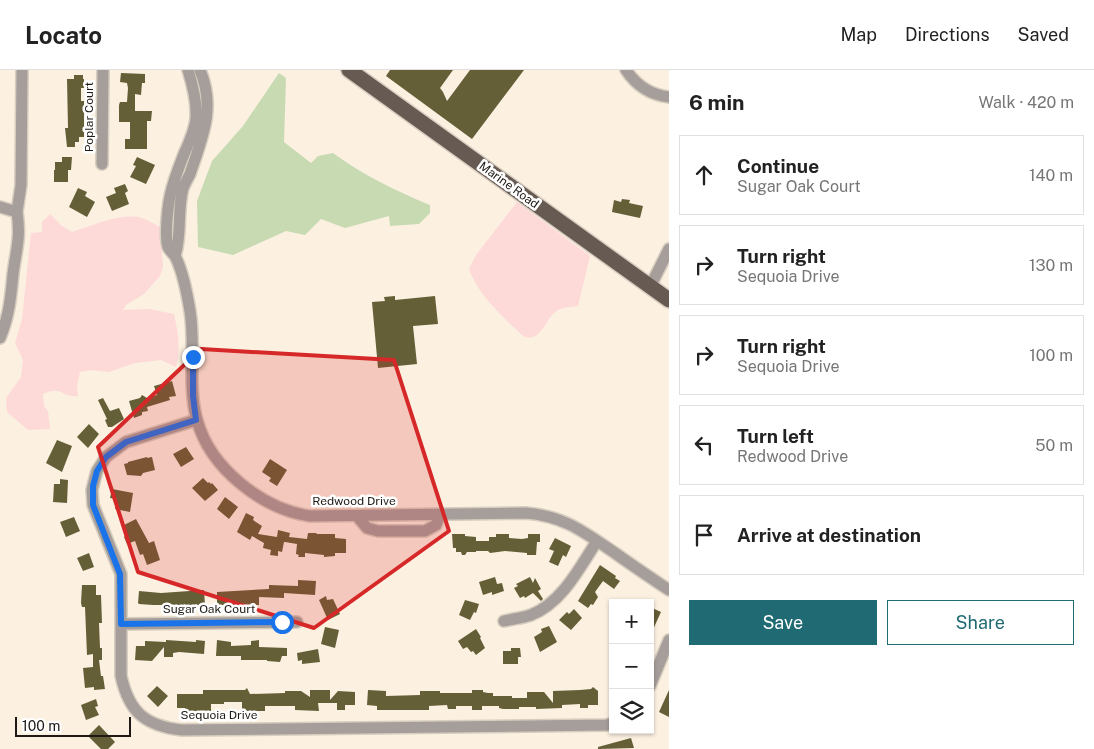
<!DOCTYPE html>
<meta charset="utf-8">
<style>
body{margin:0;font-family:"Public Sans",sans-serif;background:#f6f6f6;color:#222}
.controls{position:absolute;right:15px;bottom:15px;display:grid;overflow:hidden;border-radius:0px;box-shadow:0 1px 4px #0004}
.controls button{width:45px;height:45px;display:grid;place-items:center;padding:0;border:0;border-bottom:1px solid #e0e0e0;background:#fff;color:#222;font:25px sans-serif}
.scale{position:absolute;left:15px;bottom:12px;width:116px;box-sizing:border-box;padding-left:5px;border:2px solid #1e1914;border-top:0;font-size:14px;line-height:18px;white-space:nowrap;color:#1e1914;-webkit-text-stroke:4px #fff;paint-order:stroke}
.stop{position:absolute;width:15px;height:15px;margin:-11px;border:4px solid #1a73e8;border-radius:50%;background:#fff}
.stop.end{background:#1a73e8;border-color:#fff;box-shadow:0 1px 5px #0008}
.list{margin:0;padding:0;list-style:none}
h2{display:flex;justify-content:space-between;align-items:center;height:65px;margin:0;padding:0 20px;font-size:21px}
h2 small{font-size:16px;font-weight:400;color:#767676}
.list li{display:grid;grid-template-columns:32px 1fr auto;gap:15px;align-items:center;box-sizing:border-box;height:80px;margin:0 10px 10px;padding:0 10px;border:1px solid #e0e0e0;border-radius:0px}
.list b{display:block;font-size:19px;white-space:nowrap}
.list p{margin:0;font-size:16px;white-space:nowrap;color:#767676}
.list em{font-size:16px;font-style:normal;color:#767676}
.actions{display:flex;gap:10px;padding:15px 20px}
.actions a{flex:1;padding:11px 0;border:1px solid #206a74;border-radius:0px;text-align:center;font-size:18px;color:#206a74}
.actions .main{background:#206a74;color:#fff}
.icon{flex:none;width:28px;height:28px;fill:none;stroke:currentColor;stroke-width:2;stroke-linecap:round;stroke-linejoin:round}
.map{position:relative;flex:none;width:669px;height:679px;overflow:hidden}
header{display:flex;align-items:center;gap:30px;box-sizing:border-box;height:70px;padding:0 25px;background:#fff;border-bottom:1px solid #e0e0e0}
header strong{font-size:24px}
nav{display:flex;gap:28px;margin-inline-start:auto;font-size:18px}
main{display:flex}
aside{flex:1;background:#fff}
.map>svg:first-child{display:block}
</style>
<header>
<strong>Locato</strong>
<nav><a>Map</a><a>Directions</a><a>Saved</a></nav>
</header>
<main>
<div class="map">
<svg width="669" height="679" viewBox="0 0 669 679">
<rect width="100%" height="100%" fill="#fcf0e1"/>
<path fill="#fdd9d8" d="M517 132 590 186 578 236C572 237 564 237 558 240 545 247 542 274 523 266 503 247 478 225 469 199L476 185Z
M50 144 62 156 72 162C91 156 123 142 142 148 148 150 154 154 160 157L163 197 160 206 144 224 126 235 123 240 149 239 174 244C178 262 181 279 176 297L161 290 135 293 109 302 91 300 80 302 77 316 78 326C62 328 62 315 43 324L44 336 48 341 50 359 28 360 7 342 6 328 21 307 23 290 15 273 22 249 31 163 42 162V152Z"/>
<path fill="#c7dab2" d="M279 3 286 8 284 72 311 93 318 86 333 83C363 105 396 121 430 135V143L419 154 390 156 389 146 345 158 321 149 305 165 286 161 233 185 198 177 197 131 212 91 243 56Z"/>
<path fill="#655f37" d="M390 0H453L440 18 443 22 447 31 470 0H524L472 69 386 6Z
M121 3 145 4V13H142L141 25 135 24V41H152L151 51H147V79H125V69H130V52H119V35L120 32H127L128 18 127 13 120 12Z
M74 5H83V9H84V18H81V31H84V67H79V72H75V77H67L65 58H68L67 9H74Z
M62 87H72L71 100H68V112H54V100H55V92H62Z
M137 87 155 95 146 114 130 107 136 96 133 95Z
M125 114 128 121 125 123 129 134 112 141 106 127 116 123 114 118Z
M78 118 87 122 85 126 95 132 87 147 69 137Z
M622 129 630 130 629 133 643 136 640 148 612 142 614 130 621 132Z
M395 226V230L435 226 438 254 413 256 417 294 378 298 372 232 385 231 384 227Z
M172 311 176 326 169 327 170 330 147 337 148 341 142 342V345L134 348 129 331 140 328 142 325 147 328 157 325 154 316Z
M103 328 110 341 119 338 124 349 112 357H108L105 350 107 349 98 330Z
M89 354 99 364 88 378 77 367Z
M57 370 72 376 62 402 46 393Z
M186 377 194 389 181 397 173 384Z
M147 387V388L152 387 155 400 143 403 141 406 127 405 124 394 128 393V392Z
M270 389 287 400 277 416 269 411 271 408 262 402Z
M203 408 208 413 209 412 211 414 212 413 218 420 205 431 192 418Z
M60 409 68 410 67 433 53 432 54 414H60Z
M112 419 133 423 130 442 115 439 117 429 110 428Z
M225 427 238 437 229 449 217 439Z
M246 443 254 447 253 450 262 456 258 464 277 467 278 460 290 463 289 467 307 469 308 463H317L316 464H335V468L346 469V483H335V486L324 487V485L305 483V487H298L299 485 296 484 297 474 285 472H284L282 482 278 481V486L270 485 271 480 263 478 264 473 252 466 250 470 237 462Z
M74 447 80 461 66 467 60 452Z
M136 449 149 473 154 471 160 490 147 495 143 484 140 485 135 471 127 474 124 467 126 465 124 455Z
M452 464H465V466L476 467V471H489V467H496V464H509V468L522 469 528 468V464H540V472H537L536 485H527V483L505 481 490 483 488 481H476V482H467L465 485H462L461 482H456V478H453Z
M555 468 571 476 566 487 563 485 558 496 549 492 554 481 549 479Z
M89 483 94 497 83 501 77 488Z
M600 495 616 506 615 508 620 511 614 519 603 511 595 522 598 527 593 535 591 534 588 538 578 531Z
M495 507 497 514 502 513 504 521 492 525V522L483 525 479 512Z
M530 507 533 513 535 508 541 519 538 521 543 529 541 531 533 523 525 528 524 526 520 528 514 518 518 516 516 514Z
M298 510 316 511 315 525 284 523V528L259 527V535H217V522L269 519V515L298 516Z
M82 515H96V525H101L102 553H99L100 578H102V590H99L101 606H103L105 619 94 620V617L85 618 83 598 93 597V584L87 585 85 537H82L81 533Z
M204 520 205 535H153L139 534 138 533 139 521 161 523Z
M326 526 327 530 333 529 340 544 328 550 319 530Z
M465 530 479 534 476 543 474 542 470 550 459 545Z
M650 537 661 542 650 566Z
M574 539 582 548 571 560 559 550 567 542 569 544Z
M549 556 557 572 540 582 534 567 542 562 541 559Z
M325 557 339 560 335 578 321 574Z
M476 559 481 567 480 568 485 578 476 585 473 581 471 582 467 577 463 579 458 571Z
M166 570 196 572V570L205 571 204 584 179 582 173 583V587H164V577L152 591 135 590 136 576H145V571L166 572Z
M217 570 231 572V576L251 575V571L259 570V577L287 578V586H282L280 592 267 591V590H241V586H216Z
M511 578H520L521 587H518V594H503V581H511Z
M318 579 320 592 302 594V590L298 591 297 583Z
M157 616 168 626 158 637 147 626Z
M593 617 598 621V635H588V638H580V634L562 635V638L536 639V637H519V639H503L499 638V636H482V640H472V636H456V639H448L447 635 429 636V640H377V636L367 635 368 620 386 621V626L420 625V621H440V623H472V620H483V622L488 623H493V626H512V628H527V622H544L553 633V621L580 620 591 619Z
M247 618 250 624 285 623V621H301L310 627V620H330V630L338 621 355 622V635H345V640H337V633H318L319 641 295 640V636H265V641H242V632H224V634H211V642L185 641V638H177V624H203V620H245Z
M669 620V647L659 642Z
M96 629 98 636 95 637 99 645 86 650 81 635Z
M99 655 115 672 108 679H101L88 666Z
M631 668 634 678 598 679V677Z"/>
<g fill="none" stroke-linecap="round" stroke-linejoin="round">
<g stroke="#d8cec0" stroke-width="14">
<path id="minor" d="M188 0C193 16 197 32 196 48 195 60 189 73 184 84 177 102 170 120 168 139 167 148 165 168 168 177 169 180 173 183 175 186 183 201 187 223 190 241 196 277 187 315 197 350 210 398 262 439 310 446L526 443C564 446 584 462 615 483 633 496 651 508 669 520
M626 0C636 15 651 25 669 27
M102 94 103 0
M0 137 17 142C21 168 16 180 13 204 11 226 9 247 0 268
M17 142 21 115 22 0
M175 186C182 165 177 140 183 118 185 113 188 108 190 104 202 68 216 38 200 0
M650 217 669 179
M196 350 126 372 106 387 97 401 95 408 92 420 93 435 121 504V606C129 642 145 656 182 660L607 655 613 653
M357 446 367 458 378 461H425L436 455 440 444
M504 551C513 549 522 548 531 545 562 533 580 497 597 471
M121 554 297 552
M650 616 669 570"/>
</g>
<g stroke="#d8cec0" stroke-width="18">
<path id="major" d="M349 0 669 230"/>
</g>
<use href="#minor" stroke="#a69e9a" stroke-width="11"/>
<use href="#major" stroke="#675a53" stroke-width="15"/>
</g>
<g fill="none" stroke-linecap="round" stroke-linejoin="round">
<path stroke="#1a73e8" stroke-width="6" d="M193 287V326L196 350 126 372 106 387 97 401 93 416V435L120 504 121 554 282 552"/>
</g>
<path fill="#d62828" fill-opacity="0.2" stroke="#d62828" stroke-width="4" stroke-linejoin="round" d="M201 279 394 290 449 461 314 558 138 502 98 377Z"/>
<g text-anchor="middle" stroke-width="5" stroke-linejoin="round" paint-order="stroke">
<g font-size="12" fill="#1e1914" stroke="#fff">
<text transform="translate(89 47) rotate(-90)" y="4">Poplar Court</text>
<text transform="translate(509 115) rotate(36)" y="4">Marine Road</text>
<text x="354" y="435">Redwood Drive</text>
<text x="209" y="543">Sugar Oak Court</text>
<text x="219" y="649">Sequoia Drive</text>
</g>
</g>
</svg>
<div class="controls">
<button>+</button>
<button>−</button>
<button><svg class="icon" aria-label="layers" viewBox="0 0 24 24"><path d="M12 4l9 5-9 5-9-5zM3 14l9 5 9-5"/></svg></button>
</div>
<div class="scale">100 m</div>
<div class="stop" style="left:282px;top:552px"></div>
<div class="stop end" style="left:193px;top:287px"></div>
</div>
<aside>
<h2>6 min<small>Walk · 420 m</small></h2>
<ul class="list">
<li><svg class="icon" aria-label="ahead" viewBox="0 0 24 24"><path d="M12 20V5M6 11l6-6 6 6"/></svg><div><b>Continue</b><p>Sugar Oak Court</p></div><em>140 m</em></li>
<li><svg class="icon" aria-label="right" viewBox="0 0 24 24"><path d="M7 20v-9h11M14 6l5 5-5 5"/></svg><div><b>Turn right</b><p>Sequoia Drive</p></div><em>130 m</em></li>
<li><svg class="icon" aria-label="right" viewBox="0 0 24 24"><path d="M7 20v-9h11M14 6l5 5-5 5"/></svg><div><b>Turn right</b><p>Sequoia Drive</p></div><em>100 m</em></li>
<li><svg class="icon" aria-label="left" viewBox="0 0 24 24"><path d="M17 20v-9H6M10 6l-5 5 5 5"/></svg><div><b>Turn left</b><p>Redwood Drive</p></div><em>50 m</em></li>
<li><svg class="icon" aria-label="arrive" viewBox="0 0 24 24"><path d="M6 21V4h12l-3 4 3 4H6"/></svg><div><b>Arrive at destination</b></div></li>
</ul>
<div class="actions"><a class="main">Save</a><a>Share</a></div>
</aside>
</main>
